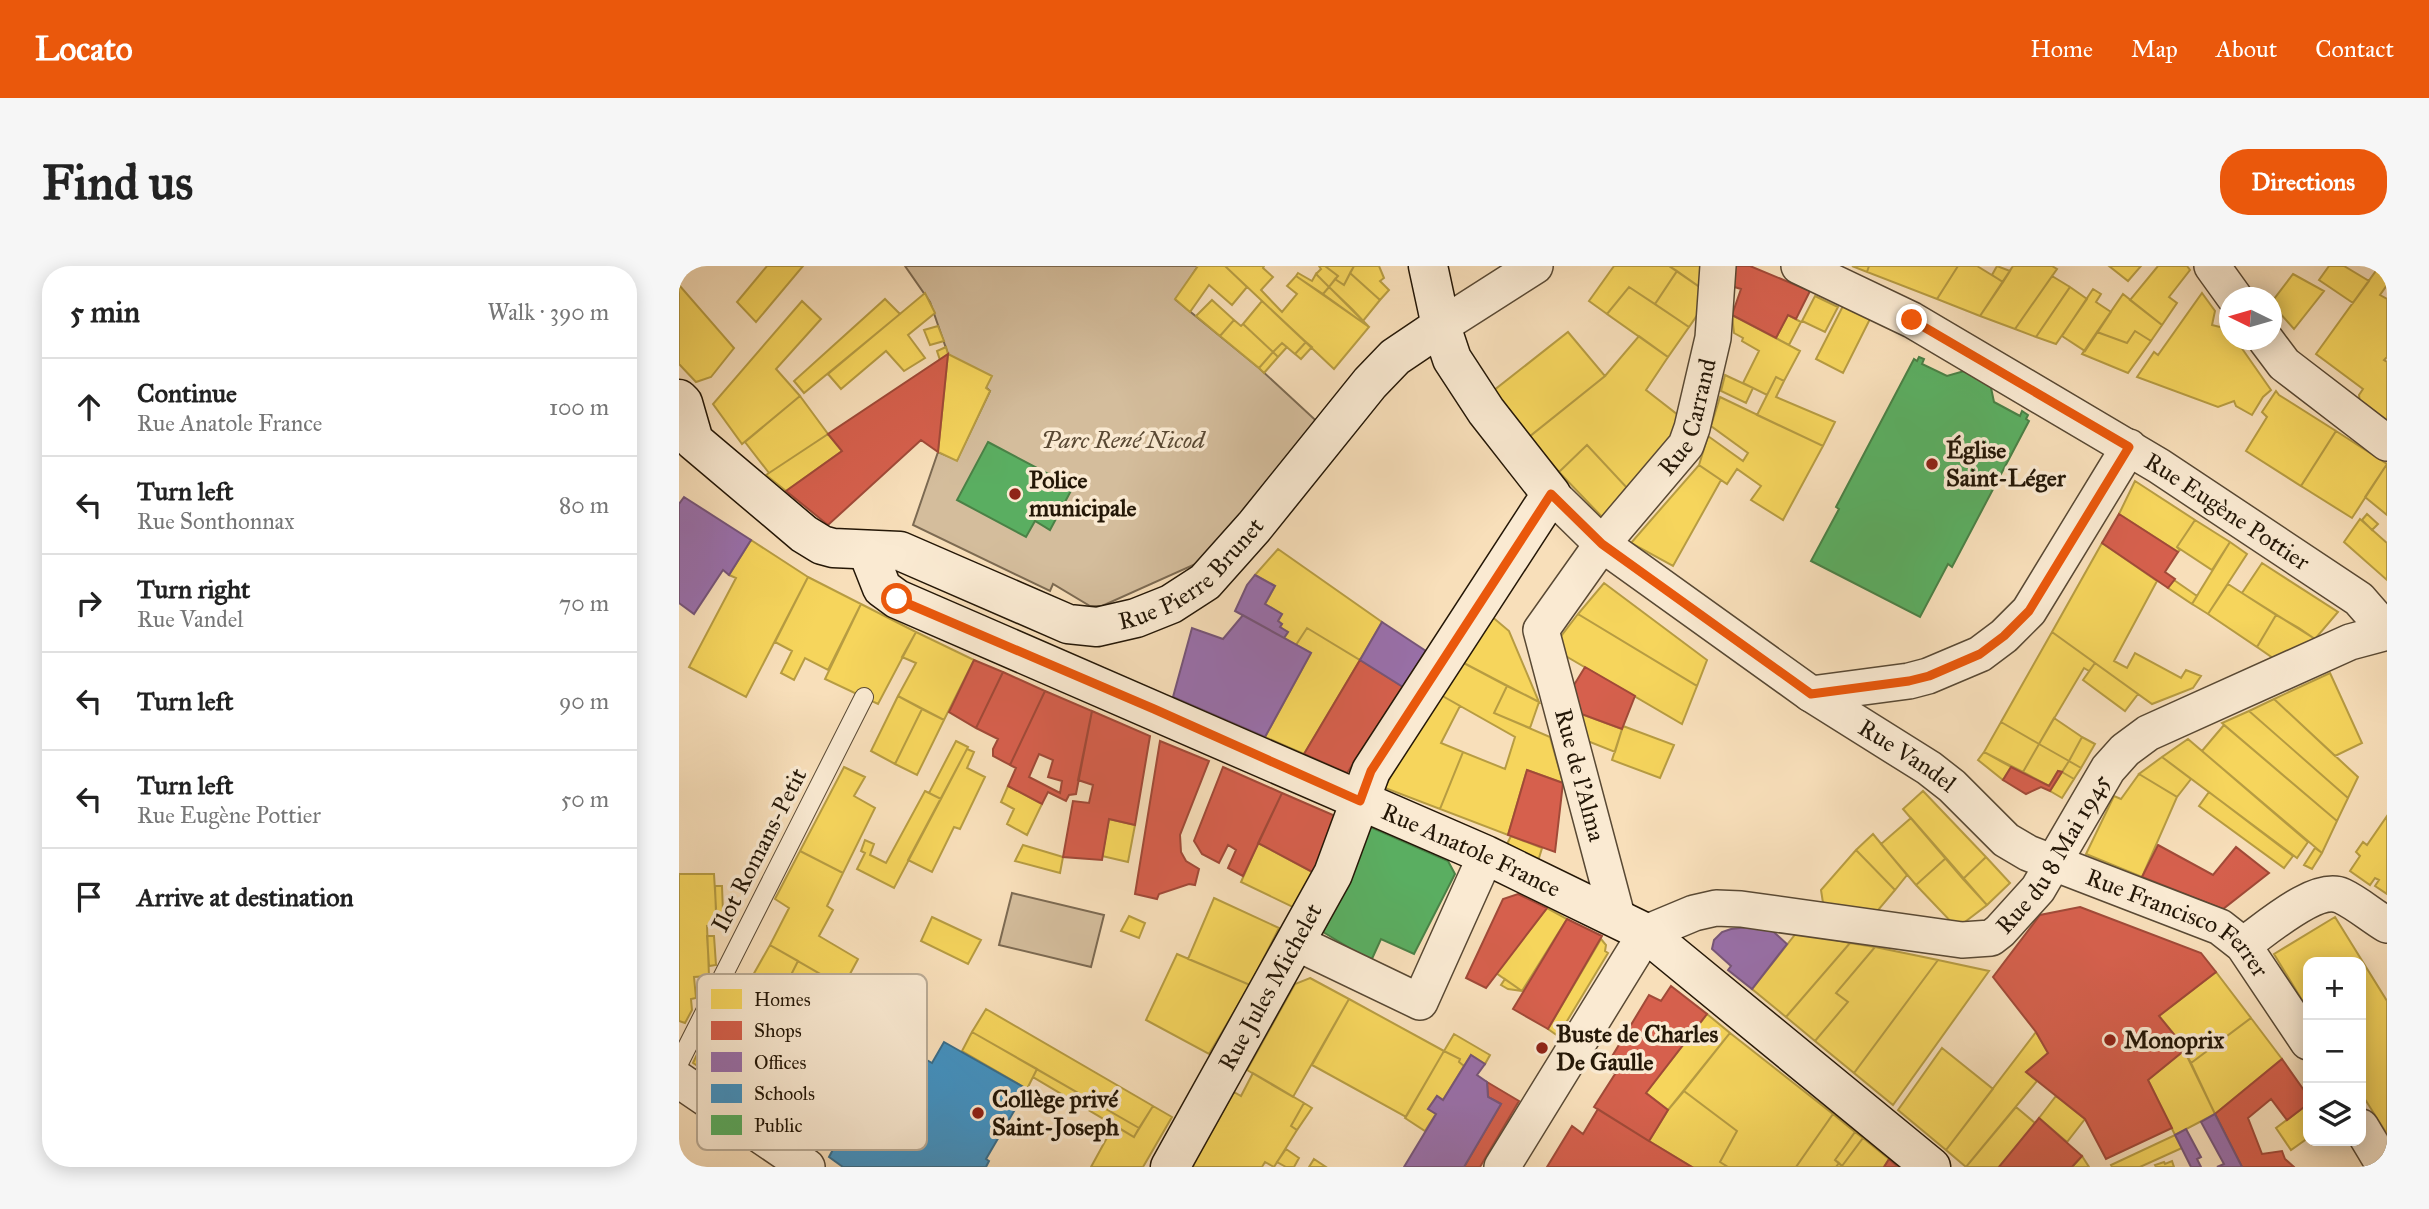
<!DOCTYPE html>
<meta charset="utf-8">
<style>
body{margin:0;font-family:"IM FELL Great Primer",serif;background:#f6f6f6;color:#222}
.controls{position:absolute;right:21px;bottom:21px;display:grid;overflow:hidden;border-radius:14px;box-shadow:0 4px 18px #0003}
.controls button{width:63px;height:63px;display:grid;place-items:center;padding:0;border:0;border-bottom:2px solid #e0e0e0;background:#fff;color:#222;font:35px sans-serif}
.compass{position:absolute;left:1540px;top:21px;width:63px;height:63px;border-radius:50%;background:#fff;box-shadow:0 4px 18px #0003;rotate:275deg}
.stop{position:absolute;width:21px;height:21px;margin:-16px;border:5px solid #ea580c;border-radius:50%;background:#fff}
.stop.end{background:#ea580c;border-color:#fff;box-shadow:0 2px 7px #0008}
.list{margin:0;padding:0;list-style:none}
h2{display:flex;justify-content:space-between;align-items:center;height:91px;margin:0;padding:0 28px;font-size:30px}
h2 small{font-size:23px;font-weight:400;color:#767676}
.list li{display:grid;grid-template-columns:46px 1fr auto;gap:21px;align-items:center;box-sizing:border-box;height:98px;padding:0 28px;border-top:2px solid #e0e0e0}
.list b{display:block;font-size:26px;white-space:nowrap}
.list p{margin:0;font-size:23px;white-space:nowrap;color:#767676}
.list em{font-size:23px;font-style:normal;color:#767676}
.icon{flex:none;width:38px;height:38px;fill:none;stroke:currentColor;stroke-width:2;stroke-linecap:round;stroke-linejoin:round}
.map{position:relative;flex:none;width:1708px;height:901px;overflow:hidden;border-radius:28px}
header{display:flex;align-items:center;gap:42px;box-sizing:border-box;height:98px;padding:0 35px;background:#ea580c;color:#fff}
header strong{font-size:33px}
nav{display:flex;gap:38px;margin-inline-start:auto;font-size:24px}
.intro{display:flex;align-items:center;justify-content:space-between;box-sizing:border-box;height:168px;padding:0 42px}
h1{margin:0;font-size:49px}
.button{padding:18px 32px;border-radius:28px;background:#ea580c;color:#fff;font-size:24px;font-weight:700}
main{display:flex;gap:42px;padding:0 42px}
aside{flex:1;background:#fff;border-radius:28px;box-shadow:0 4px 18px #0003}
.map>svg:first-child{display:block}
</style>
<header>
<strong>Locato</strong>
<nav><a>Home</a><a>Map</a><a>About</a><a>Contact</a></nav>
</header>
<div class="intro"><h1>Find us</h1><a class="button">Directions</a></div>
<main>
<aside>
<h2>5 min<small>Walk · 390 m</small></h2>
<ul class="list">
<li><svg class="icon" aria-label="ahead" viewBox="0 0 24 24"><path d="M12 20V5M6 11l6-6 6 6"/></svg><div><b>Continue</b><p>Rue Anatole France</p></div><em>100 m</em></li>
<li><svg class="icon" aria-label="left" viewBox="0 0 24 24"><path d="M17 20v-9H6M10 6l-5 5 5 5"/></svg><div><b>Turn left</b><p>Rue Sonthonnax</p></div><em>80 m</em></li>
<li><svg class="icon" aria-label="right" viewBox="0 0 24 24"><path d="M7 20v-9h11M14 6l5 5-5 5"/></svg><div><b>Turn right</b><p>Rue Vandel</p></div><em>70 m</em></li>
<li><svg class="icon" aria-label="left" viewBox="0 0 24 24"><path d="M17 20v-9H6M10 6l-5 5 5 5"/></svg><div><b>Turn left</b></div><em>90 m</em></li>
<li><svg class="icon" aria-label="left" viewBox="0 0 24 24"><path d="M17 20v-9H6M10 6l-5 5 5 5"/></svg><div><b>Turn left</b><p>Rue Eugène Pottier</p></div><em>50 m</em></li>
<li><svg class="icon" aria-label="arrive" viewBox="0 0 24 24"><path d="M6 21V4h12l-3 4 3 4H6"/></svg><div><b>Arrive at destination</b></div></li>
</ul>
</aside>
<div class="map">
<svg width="1708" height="901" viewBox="0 0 1708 901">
<rect width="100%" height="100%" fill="#f8dfba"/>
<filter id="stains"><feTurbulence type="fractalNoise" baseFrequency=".00286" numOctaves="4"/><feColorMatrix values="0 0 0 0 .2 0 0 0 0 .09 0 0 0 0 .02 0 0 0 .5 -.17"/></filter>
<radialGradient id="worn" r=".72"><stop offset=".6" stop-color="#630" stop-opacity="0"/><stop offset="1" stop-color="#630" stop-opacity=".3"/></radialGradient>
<path fill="#d4bd9c" stroke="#7c6a52" stroke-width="2" d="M226 0H519L497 34 580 102 645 162 530 292 423 340H411L374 318 371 325 234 259 259 186 278 194 311 125 269 88 251 36Z
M333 627 425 649 412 701 320 679Z"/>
<path fill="#f6d55c" stroke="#b79c42" stroke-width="2" d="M88 0H124L77 56 58 36Z
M519 0H546L568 21 553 39 530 19 511 46 496 33Z
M546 0H585L584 2 594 11 582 24 603 46 618 28 608 20 617 10 690 61 655 103Z
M640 0H646L659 10 650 21 637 8 642 3Z
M646 0H675L665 19 656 13 659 10Z
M675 0H700L705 12 701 15 710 24 701 34 671 7Z
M935 0H990L998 5 976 38 950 21 928 48 910 35Z
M990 0H1025L1032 29Z
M1173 0H1190L1188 6Z
M1190 0H1279L1258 33 1188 6Z
M1279 0H1298L1324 16 1301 50 1258 33Z
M1318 0 1331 5 1324 16 1313 9Z
M1334 0H1373L1378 3 1336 63 1301 50Z
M1430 0H1462L1449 15Z
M1479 0H1508L1511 4 1490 31 1498 37 1483 59 1451 34Z
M1650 0H1665L1690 15 1674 37 1640 14Z
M1699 2 1708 9V19L1701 29 1708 33V91L1705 94 1708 96V156L1681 137 1680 129 1684 123 1637 88Z
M998 5 1032 29 1010 61 976 38Z
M619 7 633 15 637 8 650 21 644 28 617 10Z
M671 7 701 34 684 55 650 21 656 13 665 19Z
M1614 8 1645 25 1615 63 1592 37Z
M1373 10 1391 21 1357 71 1336 63Z
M0 19 55 82 32 111 17 116 0 98Z
M650 21 673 43 690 61 644 28Z
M950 21 1010 61 989 91 928 48Z
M1391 21 1408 33 1377 78 1357 71Z
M1414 23 1422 28 1417 36 1432 46 1406 85 1383 70Z
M246 27 256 47 229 69 246 92 225 105 207 85 162 123 149 108Z
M1523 27 1536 45 1533 59 1549 63 1550 74H1557L1592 124 1584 131 1573 149 1557 140 1555 135 1539 141 1458 111 1475 86 1479 89Z
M1444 28 1483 59 1472 75 1456 65 1448 77 1418 66Z
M1136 30 1159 41 1146 66 1123 55Z
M206 33 221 48 125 127 115 115Z
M533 34 555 54 541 70 517 50Z
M123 35 142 53 97 103 121 130 63 178 34 138Z
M583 35 627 76 616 88 603 77 594 86 564 58Z
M1165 38 1193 49 1164 107 1137 93Z
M1053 49 1121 85 1105 115 1097 111 1088 129 1064 117 1080 85 1063 75 1064 72 1055 67Z
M1109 49 1122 56 1110 79 1097 72Z
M555 54 562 60 564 58 594 86 580 102 541 70Z
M259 60 265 75 251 79 245 64Z
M1456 65 1472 75 1449 107 1403 88 1418 66 1448 77Z
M889 66 926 110 850 171 814 125Z
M960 70 989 91 967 124 999 149 992 178 949 223 908 179 880 206 850 171 926 110Z
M627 76 633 81 622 93 616 88Z
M603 77 608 81 599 91 594 86Z
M267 81 269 88 261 94 258 85Z
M594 86 599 91 585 107 580 102Z
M269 88 313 110 307 122 311 125 278 195 259 186Z
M1046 109 1074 122 1067 137 1042 125Z
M1097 111 1105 115 1097 131 1156 156 1144 180 1078 149Z
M1597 125 1600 129 1657 165 1622 220 1567 185 1588 151 1583 146Z
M121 130 149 168 90 207 66 176Z
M1041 131 1144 180 1104 254 1072 234 1082 220 1058 203 1048 218 1020 199 1029 170 1064 195 1069 187 1032 160Z
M1657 165 1708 198 1673 252 1622 220Z
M149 168 163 185 107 225 87 209Z
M908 179 949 223 924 252 880 206Z
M1708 198V249L1686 231Z
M1020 199 1042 214 994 300 952 277Z
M1456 215 1516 254 1498 281 1501 284 1499 286 1440 248Z
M1688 248 1699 258 1693 264 1683 254Z
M1681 253 1708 277V314L1665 276Z
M1516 254 1551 276 1533 304 1498 281Z
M72 274 129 311 67 431 10 401 57 312 50 309Z
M1551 276 1568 288 1529 348 1513 338Z
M1423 277 1478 315 1435 395 1448 402 1456 387 1502 412 1507 404 1522 410 1514 422 1473 438 1373 366Z
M599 283 703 356 681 394 628 362 617 379 605 372 609 366 601 361 603 358 599 355 603 348 586 338 596 320 576 309Z
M1583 297 1659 346 1636 373 1563 327Z
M129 311 182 338 149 404 126 392 115 414 102 407 113 385 96 376Z
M1495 314 1518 330 1513 338 1489 322Z
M925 317 1028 394 1018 420 899 348Z
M1549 318 1597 349 1578 381 1529 348Z
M182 338 237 366 199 438 146 413Z
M899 348 1018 420 1003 458 873 382Z
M811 349 830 365 860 436 781 395Z
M1597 349 1620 362 1636 373 1594 392 1578 381Z
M628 362 681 394 625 488 586 471 632 387 617 379Z
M237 366 295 394 265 454 219 430 237 397 223 391Z
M1373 366 1416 397 1410 405 1405 402 1360 478 1322 456Z
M781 395 828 420 815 447 871 471 884 517 848 504 829 569 761 543 784 486 826 503 836 471 760 428Z
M1416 397 1459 428 1446 445 1404 414Z
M1651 407 1683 477 1656 490 1595 433Z
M828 420 860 436 851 462 815 447Z
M760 428 781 440 762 477 784 486 761 543 706 522 728 474Z
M219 430 243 443 216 498 192 485Z
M1595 433 1679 511 1669 532 1570 445Z
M243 443 265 454 238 509 216 498Z
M1570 445 1669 532 1658 555 1543 457Z
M897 446 943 463 936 486 906 474Z
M1375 452 1403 471 1390 495 1360 478Z
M1322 456 1360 478 1344 506 1305 486Z
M1545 459 1658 555 1643 587 1523 485Z
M944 460 995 479 981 512 933 494Z
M1403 471 1416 478 1402 502 1390 495Z
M1509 473 1629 576 1618 592 1483 491Z
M277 475 289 481 262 533 250 527Z
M1360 478 1390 495 1383 506 1379 505 1370 520 1344 506Z
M288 483 295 486 288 502 306 511 281 563 275 561 253 606 229 594Z
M1305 486 1332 501 1324 514 1299 494Z
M1483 491 1512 513 1498 531 1460 508Z
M1390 495 1402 502 1395 513 1383 506Z
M165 501 186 511 175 530 196 542 164 607 121 585Z
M1383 506 1395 513 1383 532 1371 525Z
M1460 508 1498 531 1463 611 1407 588 1435 530 1442 533Z
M329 520 363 538 348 569 328 558 335 543 322 536Z
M246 525 262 533 215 622 178 603 186 587 182 585 186 574 195 578 191 589 207 597Z
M1244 525 1307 591 1284 613 1224 543Z
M1530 526 1614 590 1605 602 1520 540Z
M1708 550V628L1696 620 1700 614 1696 612 1691 619 1671 605 1681 590 1677 586 1684 576 1688 579Z
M1232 552 1267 592 1237 619 1202 578Z
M430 553 456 559 449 596 423 590Z
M1194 568 1228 609 1216 624 1177 584Z
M832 570 863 582 860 592 855 595 828 578Z
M579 577 639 609 620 644 562 616Z
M344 579 384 591 381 607 336 595Z
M1636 582 1643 587 1633 603 1625 599Z
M1177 584 1216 624 1195 649 1144 637 1142 624Z
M121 585 164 607 148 640 154 644 140 670 179 693 164 721 91 679 110 642 96 633Z
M1307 591 1331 617 1308 639 1284 613Z
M1267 592 1308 639 1278 662 1237 619Z
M0 608H35L38 659 28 660 30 710 15 711 17 732 12 733 13 744 6 757 0 755Z
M36 620H43L44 647H37Z
M535 632 600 662 571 719 509 693Z
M868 642 888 653 843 725 817 707Z
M450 650 466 657 460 672 442 665Z
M253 651 302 674 289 698 242 675Z
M1656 651 1708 735V868L1682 827V696H1629V744L1595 688Z
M1118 666 1171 677 1107 751 1073 723Z
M28 670H35L37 699 30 700Z
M922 673 927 679 926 685 929 687 879 770 869 763Z
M1171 677 1196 681 1157 727 1169 736 1136 775 1107 751Z
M91 679 119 695 69 795 62 792 48 820 14 797 33 756 35 757 58 713 69 718Z
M1196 681 1259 694 1175 807 1136 775 1169 736 1157 727Z
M498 688 571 719 530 788 467 754Z
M1259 694 1310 705 1214 839 1175 807Z
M119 695 162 720 107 825 65 803Z
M1537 706 1572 752 1512 797 1505 784 1507 783 1480 750Z
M631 712 670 733 614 831 568 804 616 718Z
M826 713 843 725 829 723 822 719Z
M670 733 765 785 727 851 633 799Z
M307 743 474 840 460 862 293 766Z
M1028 748 1051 767 989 844 967 827Z
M1572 752 1603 793 1536 848 1512 797Z
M293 766 358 803 348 823 283 785Z
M1357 766 1369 787 1347 806 1358 815 1287 901 1267 884Z
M1051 767 1154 848 1117 901H1049L1041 896 1058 865 1005 825Z
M775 768 811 789 806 798 792 789 785 800 780 796 781 793 765 785Z
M1263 782 1314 823 1267 884 1219 844Z
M1505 784 1536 848 1496 869 1469 814Z
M765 785 781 793 780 796 785 800 764 834 758 830 749 843 757 848 746 865 726 852Z
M358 803 460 862 455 871 354 811Z
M574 807 625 837 612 860 618 864 595 901 586 896 583 901H515L514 898 555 826 562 830Z
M1005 825 1058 865 1041 896 1049 901H1013L970 875 989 844Z
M1377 830 1406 853 1388 876 1360 852Z
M625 837 633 842 618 864 612 860Z
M1629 838V872L1612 884 1597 862Z
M474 840 493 851 464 901H412L435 859 455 871Z
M1337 841 1356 857 1350 866 1320 901H1287Z
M1154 848 1176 866 1156 894 1160 897 1157 901H1117Z
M1176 866 1184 872 1163 900 1156 894Z
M1496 869 1503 882 1461 901H1433L1432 899Z
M1184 872 1210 893 1205 901H1157L1160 897 1163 900Z
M607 883 620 892 615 901H607L598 896Z
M1403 890 1410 901H1393Z
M635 893 647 901H630Z
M1493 895 1495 901H1477L1476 899 1485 896 1486 898Z"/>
<path fill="#d6604d" stroke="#a14a38" stroke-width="2" fill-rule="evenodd" d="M1051 0H1071L1131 25 1117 53 1109 49 1097 72 1053 49 1062 23 1052 20Z
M269 88 259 186 242 174 149 259 107 225 163 185 149 168Z
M1440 248 1499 286 1486 306 1496 313 1489 322 1423 277Z
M295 394 324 406 297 462 270 446Z
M681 394 724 421 668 507 625 488Z
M906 401 956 430 943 463 897 446 890 427Z
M324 406 366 425 331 499 314 490V483L319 473 297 462Z
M366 425 413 445 397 528 390 529 387 535 369 526 363 538 329 520 337 502 331 499ZM360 488 374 494 369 511 383 515 381 527 350 511Z
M413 445 471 470 456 559 430 553 423 594 384 591 394 535 410 537 414 519 399 514Z
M481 475 530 495 501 569 502 586 507 595 520 603 516 619 510 618 480 628 478 633 456 628Z
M544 501 603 527 564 610 549 602 557 584 549 579 540 597 523 588 515 575Z
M1332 501 1370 520 1379 505 1383 506 1371 525 1362 521 1347 528 1324 514Z
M848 504 884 517 876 586 829 569Z
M603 527 661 552 639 609 579 577Z
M1479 579 1534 609 1557 581 1590 607 1544 643 1463 611Z
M839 628 868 642 807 722 787 712 824 633Z
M1401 641 1522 687 1537 706 1480 750 1507 783 1469 814 1493 862 1427 893 1406 853 1347 806 1369 787 1357 766 1314 711 1361 649Z
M888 653 923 670 869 763 834 743Z
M992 720 1028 748 967 827 989 844 970 875 915 841 936 808 926 802 970 729 982 735Z
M1603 793 1629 830V838L1608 854 1592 833 1569 852 1583 888 1603 885 1606 893 1615 901H1563L1536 848Z
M808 816 840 835 801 901H785L822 838 809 831Z
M919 843 970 875 1013 901H868L893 860 904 868Z
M1360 852 1403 890 1393 901H1320Z
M1210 893 1219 901H1205Z"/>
<path fill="#9970ab" stroke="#76557a" stroke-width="2" d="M5 231 72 274 50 309 44 304 15 348 0 337V238Z
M576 309 596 320 586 338 603 348 599 355 603 358 601 361 609 366 605 372 556 345 568 319Z
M564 349 632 387 586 471 494 431 513 362 544 373Z
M703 356 747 385 724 421 681 394Z
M1087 659 1108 678 1073 723 1049 704 1052 700 1033 683 1035 674 1043 666 1052 663Z
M792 789 806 798 798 809 808 816 809 831 822 838 785 901H725L757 848 749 843 758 830 764 834Z
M1536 848 1563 901H1538L1545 898 1522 856Z
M1507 863 1522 891 1518 893 1522 901H1512L1496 869Z"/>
<path fill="#4393c3" stroke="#3a6e8b" stroke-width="2" d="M265 776 348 823 307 893 310 895 307 901H164L150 891 189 818 200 805 213 794 234 786 253 797Z"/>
<path fill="#5aae61" stroke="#4a8146" stroke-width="2" d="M1240 91 1245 93 1243 98 1268 110 1285 105 1311 117 1315 136 1341 150 1343 145 1349 149 1347 153 1350 155 1273 301 1269 298 1241 351 1132 295 1160 243 1157 241 1235 93 1238 95Z
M309 176 394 221 371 264 356 255 347 271 278 234Z
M689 560 769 595 776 608 735 688 702 673 692 695 644 666 670 615Z"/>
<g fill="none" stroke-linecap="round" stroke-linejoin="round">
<g stroke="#594934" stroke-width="20">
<path id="lane" d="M0 797 185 431"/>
</g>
<g stroke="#594934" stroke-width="38">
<g id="street">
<path id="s1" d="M1120 0 1233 54 1480 200 1680 333 1708 365"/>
<path d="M1533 0 1556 32"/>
<path d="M762 60 856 0"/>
<path d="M1587 74 1605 98 1708 177"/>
<path id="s2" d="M872 228 923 278 1132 428 1250 502 1273 520 1327 574 1349 587 1541 661 1564 679 1629 776"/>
<path d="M1132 428 1230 415 1249 410 1301 388 1325 370 1350 345 1450 181"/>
<path id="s3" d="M939 654 862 364 923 278 1007 179 1013 162 1034 72 1039 0"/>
<path d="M616 676 741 736 807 589"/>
<path d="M1564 679C1585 665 1637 618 1663 630 1678 637 1693 650 1708 659"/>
<path d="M0 814 128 901"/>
<path d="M1682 861 1706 901"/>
<path id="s4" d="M823 901 967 667 1015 647 1037 642 1062 643 1283 674 1312 672 1321 665 1359 623 1429 503 1446 484 1469 467 1671 376 1708 366"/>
</g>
</g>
<g stroke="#241707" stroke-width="41">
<g id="secondary">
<path id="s5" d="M0 133 4 137 15 175 125 268 143 279 154 282 221 285 389 358 418 361 457 352 492 338 526 316 575 261 691 117 716 91 762 60"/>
<path id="s6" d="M188 284 203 322 218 333 807 589 967 667 1252 901"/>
<path id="s7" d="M491 901 654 608 692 505 872 228 807 145 773 93 762 60 749 0"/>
</g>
</g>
<use href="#lane" stroke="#faead2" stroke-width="18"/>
<use href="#street" stroke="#faead2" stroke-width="35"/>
<use href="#secondary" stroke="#faead2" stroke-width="38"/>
</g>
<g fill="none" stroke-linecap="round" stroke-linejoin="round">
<path stroke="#ea580c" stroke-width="9" d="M218 333 475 443 681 535 692 505 872 228 923 278 1132 428 1230 415 1250 410 1301 388 1325 370 1350 345 1450 181 1233 54"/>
</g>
<g fill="#8f2418" stroke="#faead2" stroke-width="2.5">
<circle cx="1253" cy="198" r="7"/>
<circle cx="336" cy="228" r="7"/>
<circle cx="1431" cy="774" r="7"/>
<circle cx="863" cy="782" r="7"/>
<circle cx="299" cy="847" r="7"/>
</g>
<g text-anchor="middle" stroke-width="7" stroke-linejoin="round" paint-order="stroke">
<g font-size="24" fill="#241707" stroke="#faead2">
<text dy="8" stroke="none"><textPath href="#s3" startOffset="562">Rue Carrand</textPath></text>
<text dy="8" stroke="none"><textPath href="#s1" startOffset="494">Rue Eugène Pottier</textPath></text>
<text dy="8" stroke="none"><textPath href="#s5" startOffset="612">Rue Pierre Brunet</textPath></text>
<text dy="8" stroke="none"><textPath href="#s2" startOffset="443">Rue Vandel</textPath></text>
<text transform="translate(901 509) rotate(75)" y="8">Rue de l'Alma</text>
<text transform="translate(80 584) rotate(-63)" y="8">Ilot Romans-Petit</text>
<text dy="8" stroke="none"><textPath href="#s6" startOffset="686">Rue Anatole France</textPath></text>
<text dy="8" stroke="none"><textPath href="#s4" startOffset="732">Rue du 8 Mai 1945</textPath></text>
<text dy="8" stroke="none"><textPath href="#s2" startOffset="766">Rue Francisco Ferrer</textPath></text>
<text dy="8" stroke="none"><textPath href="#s7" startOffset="206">Rue Jules Michelet</textPath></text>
</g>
<g font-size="24" font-style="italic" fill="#594934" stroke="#faead2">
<text x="444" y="182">Parc René Nicod</text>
</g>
<g font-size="24" font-weight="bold" fill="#241707" stroke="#faead2" text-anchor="start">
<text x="1267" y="192">Église<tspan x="1267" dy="28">Saint-Léger</tspan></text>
<text x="350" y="222">Police<tspan x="350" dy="28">municipale</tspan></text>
<text x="877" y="776">Buste de Charles<tspan x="877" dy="28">De Gaulle</tspan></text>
<text x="1445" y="782">Monoprix</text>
<text x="313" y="841">Collège privé<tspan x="313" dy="28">Saint-Joseph</tspan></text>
</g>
</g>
<rect x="18" y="708" width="230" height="176" rx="10" fill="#faead2" stroke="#baab95" stroke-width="2"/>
<rect x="32" y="723" width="31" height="20" fill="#f6d55c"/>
<rect x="32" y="755" width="31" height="19" fill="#d6604d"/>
<rect x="32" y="786" width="31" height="20" fill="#9970ab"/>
<rect x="32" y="818" width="31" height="19" fill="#4393c3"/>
<rect x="32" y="849" width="31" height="20" fill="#5aae61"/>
<g font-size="19" fill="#241707">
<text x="75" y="740">Homes</text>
<text x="75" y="771">Shops</text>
<text x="75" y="803">Offices</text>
<text x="75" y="834">Schools</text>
<text x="75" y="866">Public</text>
</g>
<rect width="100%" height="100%" filter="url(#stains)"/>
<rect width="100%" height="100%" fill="url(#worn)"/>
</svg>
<div class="controls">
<button>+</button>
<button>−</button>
<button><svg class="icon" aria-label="layers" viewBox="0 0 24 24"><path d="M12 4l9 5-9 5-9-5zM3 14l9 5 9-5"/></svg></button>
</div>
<svg class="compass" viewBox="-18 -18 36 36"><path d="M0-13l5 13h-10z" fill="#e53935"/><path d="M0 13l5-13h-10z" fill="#767676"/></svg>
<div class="stop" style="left:218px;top:333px"></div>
<div class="stop end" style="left:1233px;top:54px"></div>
</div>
</main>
